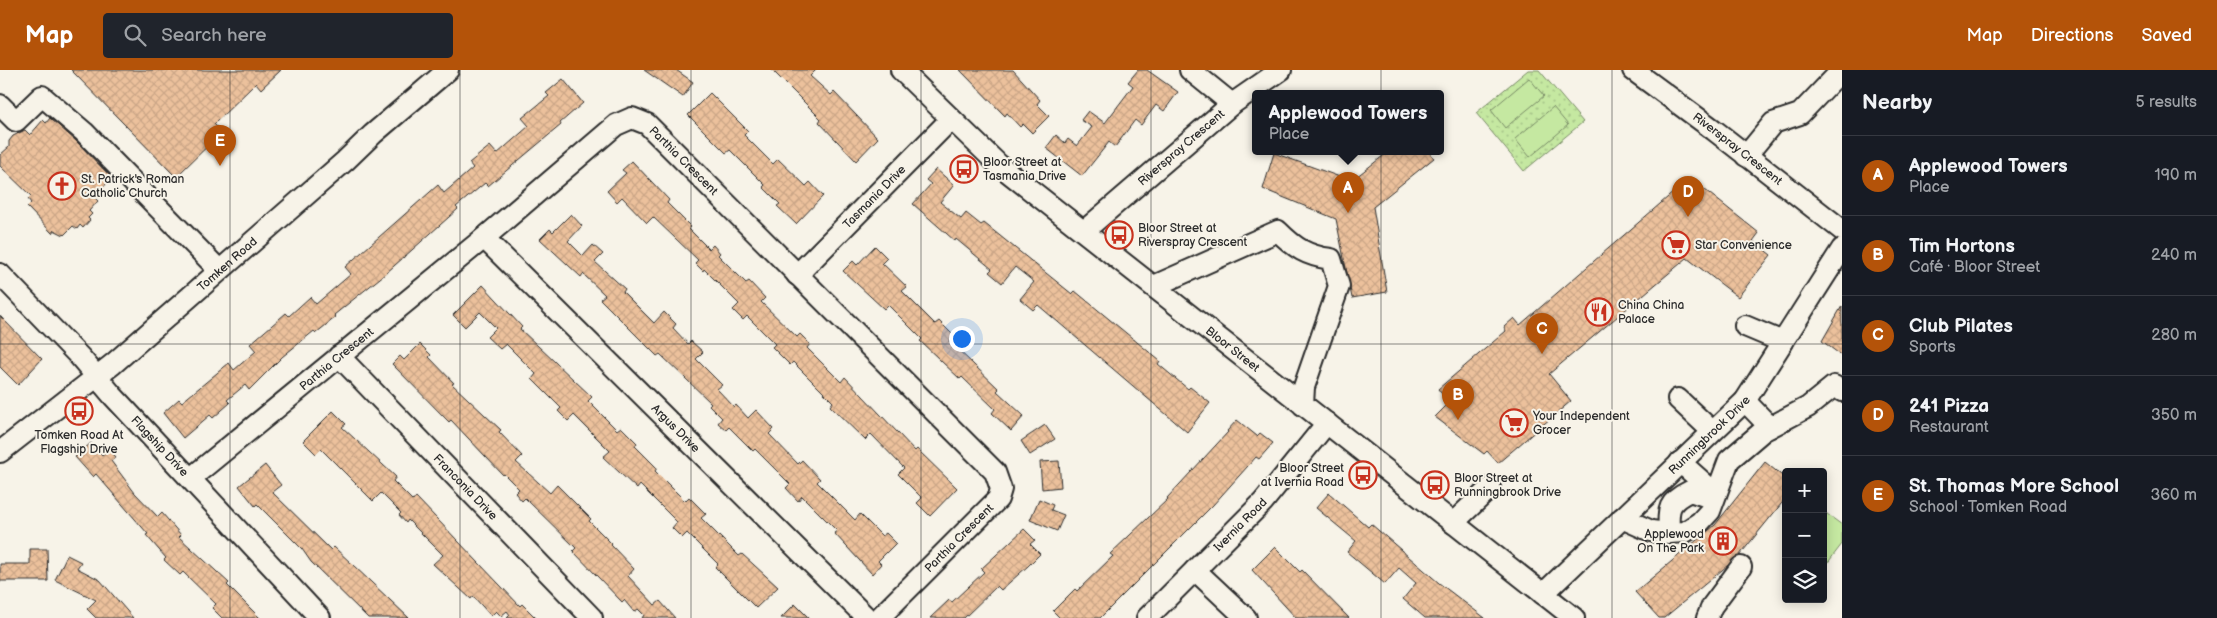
<!DOCTYPE html>
<meta charset="utf-8">
<style>
body{margin:0;font-family:"Balsamiq Sans",sans-serif;background:#20242c;color:#f1f3f6}
.controls{position:absolute;right:15px;bottom:15px;display:grid;overflow:hidden;border-radius:5px;box-shadow:0 2px 12px #0003}
.controls button{width:45px;height:45px;display:grid;place-items:center;padding:0;border:0;border-bottom:1px solid #363941;background:#171b24;color:#f1f3f6;font:25px sans-serif}
.you{position:absolute;left:961px;top:268px;width:18px;height:18px;margin:-12px;border:4px solid #fff;border-radius:50%;background:#1a73e8;box-shadow:0 0 0 8px #1a73e833}
.badge{display:grid;place-items:center;width:32px;height:32px;border-radius:50%;background:#b45309;color:#fff;font-size:16px;font-weight:700}
.pin{position:absolute;translate:-50% -41px;filter:drop-shadow(0 1px 2px #0008)}
.pin::after{content:'';position:absolute;top:26px;width:18px;height:15px;background:inherit;clip-path:polygon(0 0,100% 0,50% 100%)}
.popup{position:absolute;left:1252px;top:20px;width:192px;height:65px;box-sizing:border-box;display:grid;place-content:center;border-radius:5px;background:#171b24;filter:drop-shadow(0 1px 4px #0005);font-size:16px;white-space:nowrap;color:#9ea1a6}
.popup b{font-size:19px;color:#f1f3f6}
.popup::after{content:'';position:absolute;left:50%;top:100%;margin-left:-10px;border:10px solid transparent;border-top-color:#171b24}
.list{margin:0;padding:0;list-style:none}
h2{display:flex;justify-content:space-between;align-items:center;height:65px;margin:0;padding:0 20px;font-size:21px}
h2 small{font-size:16px;font-weight:400;color:#9ea1a6}
.list li{display:grid;grid-template-columns:32px 1fr auto;gap:15px;align-items:center;box-sizing:border-box;height:80px;padding:0 20px;border-top:1px solid #363941}
.list b{display:block;font-size:19px;white-space:nowrap}
.list p{margin:0;font-size:16px;white-space:nowrap;color:#9ea1a6}
.list em{font-size:16px;font-style:normal;color:#9ea1a6}
.icon{flex:none;width:28px;height:28px;fill:none;stroke:currentColor;stroke-width:2;stroke-linecap:round;stroke-linejoin:round}
.map{position:relative;flex:none;width:1842px;height:548px;overflow:hidden}
header{display:flex;align-items:center;gap:30px;box-sizing:border-box;height:70px;padding:0 25px;background:#b45309;color:#fff}
header strong{font-size:24px}
nav{display:flex;gap:28px;margin-inline-start:auto;font-size:18px}
.search{width:350px;height:45px;background:#20242c;display:flex;align-items:center;gap:12px;box-sizing:border-box;padding:0 18px;border-radius:5px;color:#9ea1a6;font-size:19px}
main{display:flex}
aside{flex:1;background:#171b24}
.map>svg:first-child{display:block}
</style>
<header>
<strong>Map</strong>
<div class="search"><svg class="icon" aria-label="search" viewBox="0 0 24 24"><circle cx="10" cy="10" r="6"/><path d="M15 15l6 6"/></svg>Search here</div>
<nav><a>Map</a><a>Directions</a><a>Saved</a></nav>
</header>
<main>
<div class="map">
<svg width="1842" height="548" viewBox="0 0 1842 548">
<defs>
<pattern id="grass-dots" width="8" height="8" patternUnits="userSpaceOnUse" patternTransform="scale(1.25)"><rect width="8" height="8" fill="#c5e8a1"/><path d="M2 2h.1M6 6h.1" fill="none" stroke="#a9c78b" stroke-width="1.8" stroke-linecap="round"/></pattern>
<pattern id="building-cross-hatch" width="8" height="8" patternUnits="userSpaceOnUse" patternTransform="scale(1.25)"><rect width="8" height="8" fill="#ecc19c"/><path d="M0 0l8 8M0 8l8-8" fill="none" stroke="#cba687"/></pattern>
</defs>
<rect width="100%" height="100%" fill="#f7f3e8"/>
<filter id="ink" filterUnits="userSpaceOnUse"><feTurbulence type="fractalNoise" baseFrequency=".02" numOctaves="2"/><feDisplacementMap in="SourceGraphic" scale="10" xChannelSelector="R" yChannelSelector="G"/><feConvolveMatrix kernelMatrix="1 2 1 2 8 2 1 2 1" color-interpolation-filters="sRGB"/></filter>
<g filter="url(#ink)">
<path fill="url(#grass-dots)" stroke="#788a66" d="M1528 0H1539L1583 52 1524 101 1476 43Z"/>
<path fill="#c5e8a1" stroke="#788a66" d="M1529 8 1544 26 1505 58 1491 40Z
M1553 37 1568 55 1530 87 1515 69Z
M1823 441 1842 455V474L1823 499Z"/>
<path fill="url(#building-cross-hatch)" stroke="#2b2b2b" d="M71 0H281L261 19 256 13 214 54 222 62 176 107Z
M644 0H676L693 12 683 27Z
M772 0H816L810 6 831 25 834 22 878 68 856 91 819 52 821 49Z
M960 0H1013L1040 30 1037 34 1049 46 1032 63 1023 54 1020 57 1007 43 1005 46Z
M1138 0H1147L1178 22 1164 41 1156 35 1141 55 1135 50 1115 77 1109 72 1082 106 1046 78 1056 65 1065 73 1068 69 1077 76 1092 57 1081 50 1088 41 1105 53 1133 16 1128 12Z
M563 9 583 33 560 53 561 55 488 116 485 113 456 137 458 139 385 204 334 245 336 247 316 263 314 261 282 287 249 320 245 315 227 330 230 333 213 348 210 345 183 368 163 343 179 329 182 332 229 293 234 300 256 281 250 274 286 243 289 246 310 227 316 234 351 204 345 197 438 115 444 123 473 98 469 93 490 76 497 84 529 56 522 48 549 26 546 23Z
M710 23 748 61 744 65 773 94 778 89 806 116 810 112 823 126 796 154 777 136 780 134 763 117 765 115 730 80 726 83 688 45Z
M50 48 76 71 112 108 94 127 98 131 89 141 92 144 88 148 90 150 83 158 80 155 77 159 73 156 64 165 54 160 52 163 27 137 31 133 28 129 31 126 0 96V85L9 77V71L13 66 25 60 30 65 43 50 46 53Z
M1388 82H1429L1434 88 1373 137 1387 222 1352 228 1336 149 1263 119 1274 83 1351 111Z
M632 91 669 130 667 133 691 157 689 159 709 179 713 175 720 183 718 185 746 213 749 211 765 228 761 232 797 267 800 264 810 274 807 278 841 312 845 307 915 381 917 379 957 418 930 446 917 433 922 428 898 404 904 398 871 364 865 370 830 336 833 332 793 292 790 295 772 277 775 274 747 246 743 250 733 240 739 234 704 199 703 201 695 193 698 190 653 147 647 153 622 127 617 132 607 121 626 103 622 100Z
M936 99 954 115 940 132 961 149 966 143 981 155 984 153 1072 224 1075 221 1160 291 1158 294 1188 319 1190 317 1210 333 1187 362 1038 235 1033 240 1020 229 1034 212 1015 197 1002 213 989 202 992 199 956 169 955 171 913 134 931 114 926 110Z
M1690 108 1759 163 1753 171 1771 185 1738 227 1687 188 1549 304 1571 331 1498 393 1487 381 1484 384 1435 347 1449 333 1438 319 1506 261 1504 257 1514 248 1520 255Z
M571 144 582 156 568 171 583 186 593 175 603 184 595 192 625 219 623 222 654 253 664 242 676 254 673 258 688 274 691 271 703 282 696 289 722 315 717 319 734 337 736 335 748 348 756 340 774 359 769 364 798 394 802 390 820 409 817 412 855 450 860 444 882 466 886 463 896 473 878 491 881 494 872 504 834 463 837 461 802 426 798 431 786 418 790 414 755 379 753 381 729 357 726 360 718 353 722 348 709 335 711 333 660 284 657 286 600 229 605 225 583 204 581 207 540 169 550 159 553 162Z
M875 176 887 188 882 193 907 217 902 221 935 254 939 251 954 266 949 271 999 319 997 321 1024 346 1011 361 992 343 995 339 962 307 960 309 920 271 922 269 888 235 884 239 843 201 853 191 857 195Z
M483 215 522 257 520 259 592 327 588 331 617 360 621 357 637 373 635 376 657 398 655 401 685 431 689 427 706 444 701 448 739 486 742 484 778 517 756 538 715 497 718 494 687 463 682 468 672 458 677 452 640 415 637 419 603 387 610 381 574 345 568 351 558 341 561 338 532 309 536 304 506 274 500 279 487 267 496 258 480 242 465 257 453 245Z
M1842 236V286L1822 271Z
M0 246 42 289 18 315 0 297Z
M420 274 431 285 429 287 454 313 452 314 501 360 499 362 522 386 516 392 550 423 557 415 591 449 589 451 612 474 611 475 634 499 628 506 655 535 660 531 675 548H642L644 545 638 539 634 542 624 530 622 532 573 481 576 478 525 428 522 431 515 423 519 419 504 404 503 405 451 350 449 352 392 294 400 286 404 290Z
M333 341 346 354 342 357 396 407 393 411 413 431 416 427 520 536 522 534 536 548H507L510 545 507 541 501 546 496 541 491 546 473 526 471 529 433 494 443 485 408 450 406 453 399 445 401 443 381 423 373 431 321 379 316 384 303 371Z
M1237 350 1257 366 1260 363 1273 373 1259 389 1256 387 1213 435 1100 548H1060L1053 541 1075 519 1077 521 1113 486 1110 484 1168 429 1167 428 1228 362 1227 361Z
M1045 355 1055 369 1030 385 1021 371Z
M91 373 102 385 109 379 116 387 111 391 135 423 158 447 162 443 181 465 179 467 229 513 227 515 260 548H222L212 538 216 534 183 502 180 505 164 490 166 488 146 465 148 464 96 404 93 407 75 387Z
M1059 391 1061 417 1042 419 1040 392Z
M1765 392 1786 409V428L1739 486 1664 548H1659L1635 522 1715 455Z
M265 395 281 415 272 422 331 480 334 477 409 548H368L311 492 302 479 257 434 255 436 239 416Z
M1329 423 1368 457 1371 454 1439 513 1485 548H1425L1403 529 1416 513 1399 498 1385 514 1347 482 1356 471 1316 438Z
M1039 429 1053 435 1051 440 1064 445 1057 461 1030 450Z
M1024 459 1035 470 1030 474 1040 484 1028 496 1001 520 997 516 964 548H930L949 530 952 532 984 502 981 499Z
M1275 477 1300 502 1302 500 1349 548H1296L1252 500Z
M30 479H47L48 511H0V494H30Z
M67 485 81 492 77 498 100 510 133 548H96L87 539 96 530 55 510Z
M795 534 809 548H781Z"/>
<g fill="none" stroke-linecap="round" stroke-linejoin="round">
<g stroke="#2b2b2b" stroke-width="24">
<g id="minor">
<path id="s1" d="M901 0 999 95 1574 548"/>
<path d="M1190 0 1232 34"/>
<path id="s2" d="M1633 0 1714 60 1842 160"/>
<path d="M0 35 16 51 42 26 84 62 219 200"/>
<path d="M1746 86 1773 53 1800 44 1842 0"/>
<path id="s3" d="M1084 161 1232 34 1281 0"/>
<path id="s4" d="M484 168 867 548"/>
<path id="s5" d="M0 204 80 287 113 326 320 548"/>
<path id="s6" d="M797 205 951 49"/>
<path d="M1154 216 1278 161C1295 178 1307 186 1331 189L1339 216 1304 317 1303 335"/>
<path d="M1745 256 1783 272"/>
<path id="s7" d="M339 286 592 548"/>
<path d="M1678 329 1712 361"/>
<path d="M1745 331 1770 357"/>
<path id="s8" d="M0 382 113 294 345 91 373 64 448 0"/>
<path d="M1680 392 1716 424"/>
<path id="s9" d="M191 408 484 168 616 55 632 48 647 54 995 402 1001 419 998 429 879 548"/>
<path d="M1622 448 1651 461 1669 463 1685 462 1700 452 1710 441 1729 390 1763 361 1808 337 1834 316 1842 321"/>
<path d="M1453 453 1490 418"/>
<path d="M1669 463C1668 439 1667 432 1690 421L1714 429"/>
<path d="M1195 500 1246 548"/>
<path id="s10" d="M1543 524 1745 331 1842 179"/>
<path id="s11" d="M1147 548 1263 432 1327 353"/>
<path d="M1707 548 1712 536 1741 497"/>
</g>
</g>
<use href="#minor" stroke="#f7f3e8" stroke-width="20"/>
</g>
</g>
<path fill="none" stroke="#2b2b2b" stroke-width="1" stroke-opacity="0.55" d="M230 0V548M460 0V548M691 0V548M921 0V548M1151 0V548M1381 0V548M1612 0V548M0 274H1842"/>
<defs>
<g id="bus-ring" transform="scale(1.4375)"><circle r="9.5" fill="#f7f3e8" stroke="#c8321e" stroke-width="1.5"/><path d="M-5-6H5V4H4V6H2V4H-2V6H-4V4H-5ZM-3.5-4V0h7V-4ZM-3.5 1.2v1.5H-2V1.2ZM2 1.2v1.5H3.5V1.2Z" fill="#c8321e"/></g>
<g id="church-ring" transform="scale(1.4375)"><circle r="9.5" fill="#f7f3e8" stroke="#c8321e" stroke-width="1.5"/><path d="M-1.2-6h2.4v3.5h3.3v2.4h-3.3V6h-2.4V-.1h-3.3v-2.4h3.3Z" fill="#c8321e"/></g>
<g id="supermarket-ring" transform="scale(1.4375)"><circle r="9.5" fill="#f7f3e8" stroke="#c8321e" stroke-width="1.5"/><path d="M-6-5.5h2.5l.6 2H6L4.5 2H-2.5L-4.4-4H-6ZM-1.5 3.2a1.3 1.3 0 1 0 .1 0ZM3 3.2a1.3 1.3 0 1 0 .1 0Z" fill="#c8321e"/></g>
<g id="restaurant-ring" transform="scale(1.4375)"><circle r="9.5" fill="#f7f3e8" stroke="#c8321e" stroke-width="1.5"/><path d="M-5-6h1v4h1v-4h1v4h1v-4h1v5L-1.5 .5V6h-2V.5L-5-1ZM5-6V6H3V1.5H1.5Q1.5-4 5-6Z" fill="#c8321e"/></g>
<g id="building-ring" transform="scale(1.4375)"><circle r="9.5" fill="#f7f3e8" stroke="#c8321e" stroke-width="1.5"/><path d="M-4-6H4V6H1V3H-1V6H-4ZM-2.5-4.3h1.7v1.8h-1.7ZM.8-4.3h1.7v1.8H.8ZM-2.5-1h1.7V.8h-1.7ZM.8-1h1.7V.8H.8Z" fill="#c8321e"/></g>
</defs>
<g fill-rule="evenodd">
<use href="#bus-ring" x="964" y="99"/>
<use href="#church-ring" x="62" y="116"/>
<use href="#bus-ring" x="1119" y="165"/>
<use href="#supermarket-ring" x="1676" y="175"/>
<use href="#restaurant-ring" x="1599" y="242"/>
<use href="#bus-ring" x="79" y="341"/>
<use href="#supermarket-ring" x="1514" y="353"/>
<use href="#bus-ring" x="1363" y="405"/>
<use href="#bus-ring" x="1435" y="415"/>
<use href="#building-ring" x="1723" y="471"/>
</g>
<g text-anchor="middle" stroke-width="4" stroke-linejoin="round" paint-order="stroke">
<g font-size="12" fill="#2b2b2b" stroke="#f7f3e8">
<text dy="4" stroke="none"><textPath href="#s3" startOffset="128">Riverspray Crescent</textPath></text>
<text dy="4" stroke="none"><textPath href="#s2" startOffset="131">Riverspray Crescent</textPath></text>
<text dy="4" stroke="none"><textPath href="#s9" startOffset="638">Parthia Crescent</textPath></text>
<text dy="4" stroke="none"><textPath href="#s6" startOffset="110">Tasmania Drive</textPath></text>
<text dy="4" stroke="none"><textPath href="#s8" startOffset="295">Tomken Road</textPath></text>
<text dy="4" stroke="none"><textPath href="#s1" startOffset="434">Bloor Street</textPath></text>
<text dy="4" stroke="none"><textPath href="#s9" startOffset="188">Parthia Crescent</textPath></text>
<text dy="4" stroke="none"><textPath href="#s4" startOffset="270">Argus Drive</textPath></text>
<text dy="4" stroke="none"><textPath href="#s10" startOffset="230">Runningbrook Drive</textPath></text>
<text dy="4" stroke="none"><textPath href="#s5" startOffset="235">Flagship Drive</textPath></text>
<text dy="4" stroke="none"><textPath href="#s7" startOffset="182">Franconia Drive</textPath></text>
<text dy="4" stroke="none"><textPath href="#s11" startOffset="132">Ivernia Road</textPath></text>
<text transform="translate(959 468) rotate(-45)" y="4">Parthia Crescent</text>
</g>
<g font-size="12" fill="#2b2b2b" stroke="#f7f3e8" text-anchor="start">
<text x="983" y="96">Bloor Street at<tspan x="983" dy="14">Tasmania Drive</tspan></text>
<text x="81" y="113">St. Patrick's Roman<tspan x="81" dy="14">Catholic Church</tspan></text>
<text x="1138" y="162">Bloor Street at<tspan x="1138" dy="14">Riverspray Crescent</tspan></text>
<text x="1695" y="179">Star Convenience</text>
<text x="1618" y="239">China China<tspan x="1618" dy="14">Palace</tspan></text>
<text x="1533" y="350">Your Independent<tspan x="1533" dy="14">Grocer</tspan></text>
<text x="79" y="369" text-anchor="middle">Tomken Road At<tspan x="79" dy="14">Flagship Drive</tspan></text>
<text x="1344" y="402" text-anchor="end">Bloor Street<tspan x="1344" dy="14">at Ivernia Road</tspan></text>
<text x="1454" y="412">Bloor Street at<tspan x="1454" dy="14">Runningbrook Drive</tspan></text>
<text x="1704" y="468" text-anchor="end">Applewood<tspan x="1704" dy="14">On The Park</tspan></text>
</g>
</g>
</svg>
<div class="controls">
<button>+</button>
<button>−</button>
<button><svg class="icon" aria-label="layers" viewBox="0 0 24 24"><path d="M12 4l9 5-9 5-9-5zM3 14l9 5 9-5"/></svg></button>
</div>
<div class="you"></div>
<div class="pin badge" style="left:1348px;top:143px">A</div>
<div class="popup"><b>Applewood Towers</b>Place</div>
<div class="pin badge" style="left:1458px;top:350px">B</div>
<div class="pin badge" style="left:1542px;top:284px">C</div>
<div class="pin badge" style="left:1688px;top:147px">D</div>
<div class="pin badge" style="left:220px;top:96px">E</div>
</div>
<aside>
<h2>Nearby<small>5 results</small></h2>
<ul class="list">
<li><span class="badge">A</span><div><b>Applewood Towers</b><p>Place</p></div><em>190 m</em></li>
<li><span class="badge">B</span><div><b>Tim Hortons</b><p>Café · Bloor Street</p></div><em>240 m</em></li>
<li><span class="badge">C</span><div><b>Club Pilates</b><p>Sports</p></div><em>280 m</em></li>
<li><span class="badge">D</span><div><b>241 Pizza</b><p>Restaurant</p></div><em>350 m</em></li>
<li><span class="badge">E</span><div><b>St. Thomas More School</b><p>School · Tomken Road</p></div><em>360 m</em></li>
</ul>
</aside>
</main>
